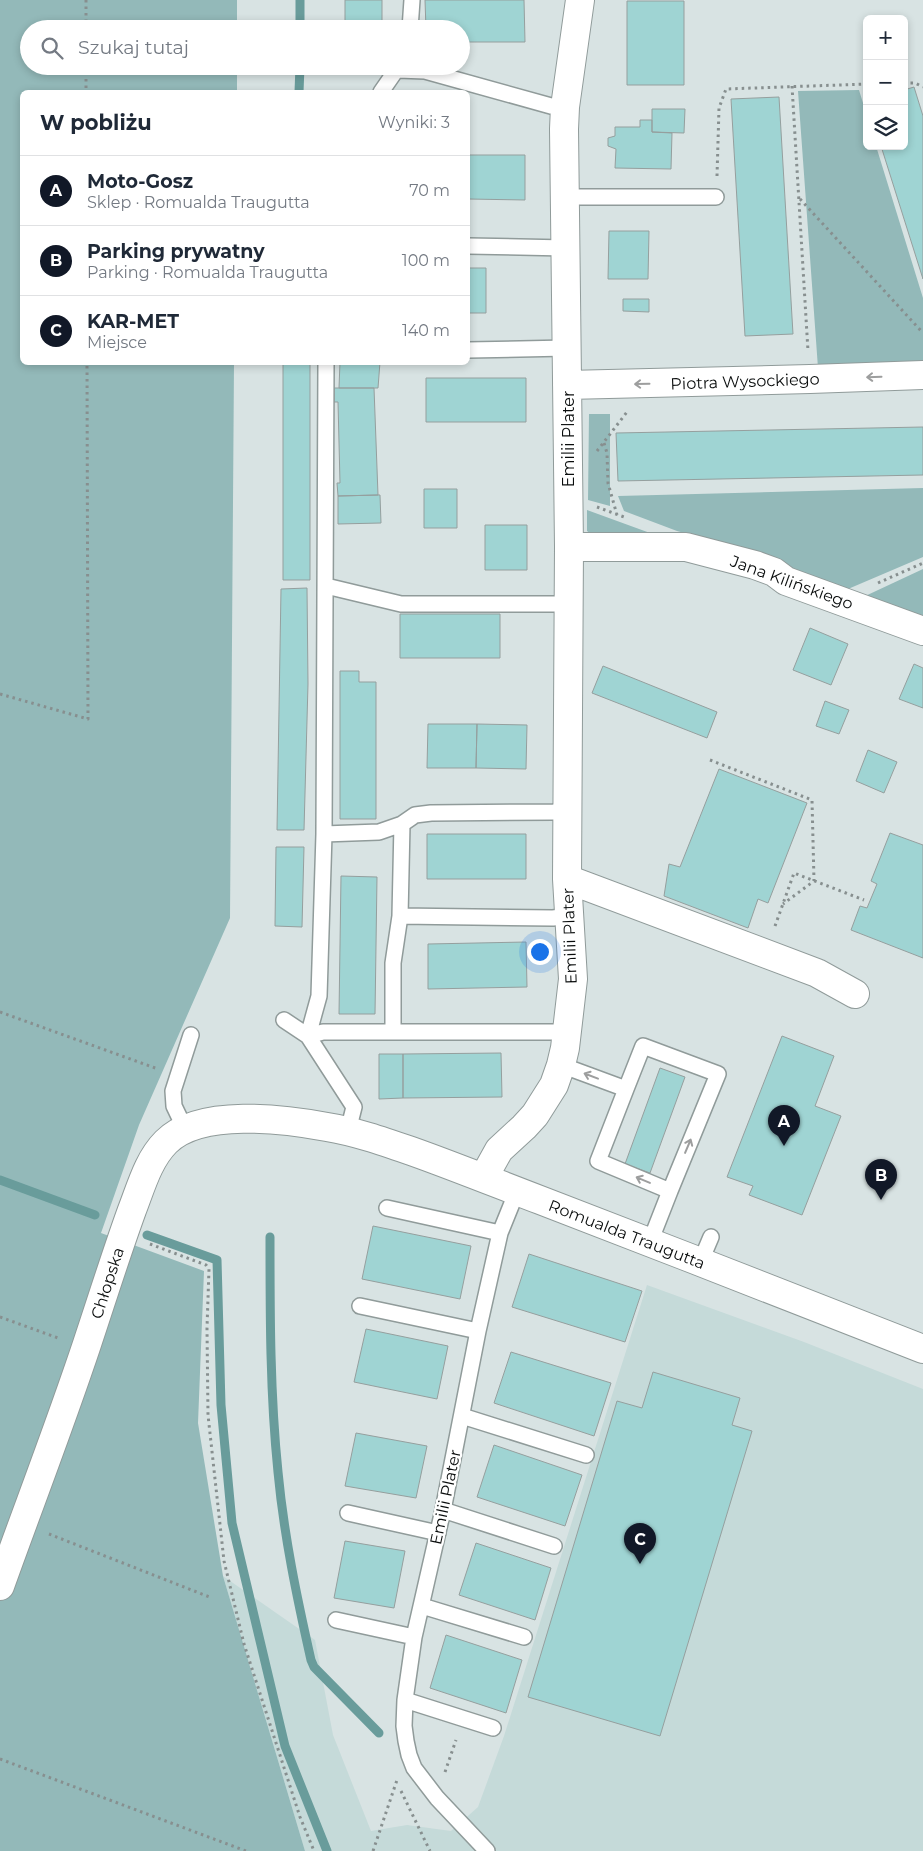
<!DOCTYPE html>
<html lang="pl">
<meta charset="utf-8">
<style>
body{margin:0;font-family:Montserrat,sans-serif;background:#f2f2f3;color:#1f2937}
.controls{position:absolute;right:15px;top:15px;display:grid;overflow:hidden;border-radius:8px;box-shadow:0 2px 8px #0003}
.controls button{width:45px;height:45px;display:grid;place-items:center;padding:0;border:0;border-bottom:1px solid #e0e1e3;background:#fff;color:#1f2937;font:25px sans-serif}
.you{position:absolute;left:539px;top:951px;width:18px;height:18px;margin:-12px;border:4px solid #fff;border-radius:50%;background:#1a73e8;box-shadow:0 0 0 8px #1a73e833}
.badge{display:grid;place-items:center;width:32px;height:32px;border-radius:50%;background:#111827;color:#fff;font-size:16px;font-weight:700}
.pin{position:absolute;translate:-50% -41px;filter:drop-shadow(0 1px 2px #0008)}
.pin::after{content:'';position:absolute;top:26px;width:18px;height:15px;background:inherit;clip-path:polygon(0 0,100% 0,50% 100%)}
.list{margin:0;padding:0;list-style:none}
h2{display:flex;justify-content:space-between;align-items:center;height:65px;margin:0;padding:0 20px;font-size:21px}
h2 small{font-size:16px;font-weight:400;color:#747a83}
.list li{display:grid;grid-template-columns:32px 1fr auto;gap:15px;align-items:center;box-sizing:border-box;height:70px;padding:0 20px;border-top:1px solid #e0e1e3}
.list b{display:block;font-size:19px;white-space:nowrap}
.list p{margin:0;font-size:16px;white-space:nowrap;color:#747a83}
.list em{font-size:16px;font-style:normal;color:#747a83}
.icon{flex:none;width:28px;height:28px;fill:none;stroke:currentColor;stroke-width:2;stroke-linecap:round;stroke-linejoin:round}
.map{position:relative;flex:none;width:923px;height:1851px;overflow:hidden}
.search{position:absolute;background:#fff;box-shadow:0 2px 8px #0003;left:20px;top:20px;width:450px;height:55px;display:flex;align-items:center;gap:12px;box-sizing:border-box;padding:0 18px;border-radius:28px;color:#747a83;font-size:19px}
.panel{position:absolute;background:#fff;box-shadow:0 2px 8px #0003;left:20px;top:90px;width:450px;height:275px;border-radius:8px}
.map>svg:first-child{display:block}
</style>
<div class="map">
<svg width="923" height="1851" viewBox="0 0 923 1851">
<rect width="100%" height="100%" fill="#d8e3e3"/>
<path fill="#c5dad9" d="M647 1285 804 1342 923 1389V1851H305L223 1576 315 1640 333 1735 371 1831 407 1825 451 1831 478 1807 504 1736Z"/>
<path fill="#93b9b9" d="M0 0H237V29H29V66H237V92H22V362L234 363 230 918 139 1125 101 1233 204 1271 198 1423 223 1576 305 1851H0Z
M859 90 867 116V146H876L923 298V362L818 368 798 91Z
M589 414H610V506L588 500Z
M923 488V557L848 589 730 545 677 531 624 511 618 496Z
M587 510 661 537 594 536 587 531Z
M923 569V619L861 598Z"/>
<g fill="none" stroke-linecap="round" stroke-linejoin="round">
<path stroke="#699c9b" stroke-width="9" d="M300 29V0
M299 92 300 66
M0 1180 95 1215
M147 1235 217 1260 221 1405 232 1523 285 1746 327 1851
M270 1237C270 1315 270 1394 278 1472 284 1536 297 1598 311 1660L314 1667 379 1733"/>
</g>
<path fill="#9fd4d3" stroke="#959f9e" d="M345 0H382V29H345Z
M425 0H524L525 42H461V29H426Z
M627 1H684V85H627Z
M914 87 923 116V279L881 146H904V90Z
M779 97 793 334 745 336 731 99Z
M652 109H685L684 133 652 132Z
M640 120H652V132L672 133 671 169 615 168 616 149 608 146V138L615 136V127H640Z
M468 155H525V200L468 199Z
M609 231H649L648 279H608Z
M468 268H486V313H468Z
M623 299H649V312L623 311Z
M283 362H310V580H283Z
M340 362H380L378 388H339Z
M426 378H526V422H426Z
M334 388H374L378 495 338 496 337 483H340L338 402H334Z
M923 427V475L618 481 616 433Z
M424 489H457V528H424Z
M378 495H380L381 523 338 524V496Z
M485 525H527V570H485Z
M307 588 308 684 304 830H277L281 589Z
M400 614H500V658H400Z
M810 628 848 644 831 685 793 670Z
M914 664 923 668V708L899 699Z
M603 666 717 712 707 738 592 693Z
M340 671H359V682H376V819H340Z
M825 701 849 710 839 734 816 726Z
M428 724H477L476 768H427Z
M477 724 527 725 526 769 476 768Z
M868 750 897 762 884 793 856 781Z
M719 769 807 803 768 903 758 899 748 928 664 896 669 864 680 867Z
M890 833 923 845V958L851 930 860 906 867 908 877 884 871 881Z
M427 834H526V879H427Z
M276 847H304L302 927 275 926Z
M341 876 377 877 375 1014H339Z
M526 942 527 987 428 989V944Z
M782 1036 834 1056 815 1106 841 1116 802 1215 749 1195 753 1186 727 1177Z
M501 1053 502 1097 403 1098V1054Z
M379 1054H403V1098L379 1099Z
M660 1068 685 1077 650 1173 625 1164Z
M373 1226 471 1246 460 1299 362 1279Z
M529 1254 642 1291 625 1342 512 1307Z
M366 1329 448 1346 437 1399 354 1382Z
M511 1352 611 1383 594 1436 494 1403Z
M653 1372 740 1398 732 1425 752 1431 660 1736 528 1697 617 1401 642 1408Z
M356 1433 427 1446 416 1498 345 1486Z
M494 1445 582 1475 565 1526 477 1497Z
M345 1541 405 1551 394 1608 334 1598Z
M476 1543 551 1568 535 1620 459 1595Z
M446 1635 522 1660 506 1713 430 1688Z"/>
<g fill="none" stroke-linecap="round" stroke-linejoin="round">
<g stroke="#909b9a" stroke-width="18">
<path id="service" d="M410 29 412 0
M398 70 425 71 551 106 565 107
M381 92 399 66
M565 197H716
M468 246 566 248
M468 350 567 348
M326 362 324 834 319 996 308 1036 354 1107 348 1131
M326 586 401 604H569
M324 834 379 832 402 824
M400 916 402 824 415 815 431 813 554 812 567 809
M284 1020 308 1036 323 1032H393
M566 1033 553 1032H393V963L400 916 553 918 569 916
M561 1065 626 1089 598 1161 670 1191 650 1242
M626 1089 643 1046 718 1074 670 1191
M185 1129 174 1106 173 1091 191 1035
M387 1208 500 1233
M700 1263 711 1237
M360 1306 478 1331
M462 1416 586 1455
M443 1510 554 1546
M348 1513 438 1533
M422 1606 524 1637
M336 1620 414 1637
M405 1700 493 1728
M487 1851 437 1798 414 1768 409 1755 406 1741 404 1726 405 1700 414 1637 443 1510 478 1331 500 1233 517 1191"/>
</g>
<g stroke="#909b9a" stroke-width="30">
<path id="minor" d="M567 385 810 379 923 375
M569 547H686L755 565 774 572 786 581 923 631
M567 879 817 973 855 994
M484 1177 499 1150 524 1127 535 1115 554 1085 561 1065 565 1048 573 979 567 879 569 547 564 129 565 107 580 0"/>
</g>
<g stroke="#909b9a" stroke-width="30">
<path id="tertiary" d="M0 1586C29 1505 60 1425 87 1344 102 1299 116 1254 132 1210 141 1187 148 1160 166 1142 200 1108 284 1119 327 1127 357 1132 385 1142 414 1152 456 1167 498 1184 540 1200 668 1249 795 1299 923 1349"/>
</g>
<path stroke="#878f8f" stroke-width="3" stroke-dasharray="2.5 4" stroke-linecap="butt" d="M86 0V29
M86 66V92
M904 83H915L923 87
M792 86 808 351
M717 176 719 108 726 89 867 84
M800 199 923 333
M604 443 607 453 608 483 617 515
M597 451 627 412
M597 507 624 517
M878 583 923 563
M0 694 88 719 87 362
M710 760 812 800 814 881 783 904
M775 926 794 873 864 900
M0 1012 158 1069
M150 1244 206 1265 209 1269 207 1328 208 1415 224 1561 244 1644 300 1817 314 1851
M0 1317 58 1338
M49 1534 212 1598
M0 1759 246 1851
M445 1772 456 1740
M401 1791 430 1851
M373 1851 397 1780"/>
<use href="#service" stroke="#fff" stroke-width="15"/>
<use href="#minor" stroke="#fff" stroke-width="28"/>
<use href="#tertiary" stroke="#fff" stroke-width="28"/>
</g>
<defs><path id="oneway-shaft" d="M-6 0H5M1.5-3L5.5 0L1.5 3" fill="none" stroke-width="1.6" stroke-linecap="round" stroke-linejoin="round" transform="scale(1.25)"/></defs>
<g stroke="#9d9e9e">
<use href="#oneway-shaft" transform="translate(874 377) rotate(178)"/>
<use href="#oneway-shaft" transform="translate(642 384) rotate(179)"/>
<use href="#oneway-shaft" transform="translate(591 1076) rotate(-159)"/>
<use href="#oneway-shaft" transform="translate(688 1146) rotate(-67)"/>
<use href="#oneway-shaft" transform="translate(643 1180) rotate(-157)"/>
</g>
<g text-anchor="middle" stroke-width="4.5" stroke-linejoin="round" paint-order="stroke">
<g font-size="16" fill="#090c0c" stroke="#fff">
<text transform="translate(745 381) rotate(-2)" y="6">Piotra Wysockiego</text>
<text transform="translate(568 439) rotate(-90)" y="6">Emilii Plater</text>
<text transform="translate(792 582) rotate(20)" y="6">Jana Kilińskiego</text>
<text transform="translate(569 936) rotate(-92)" y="6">Emilii Plater</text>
<text transform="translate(627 1234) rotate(21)" y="6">Romualda Traugutta</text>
<text transform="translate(107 1283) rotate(-72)" y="6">Chłopska</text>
<text transform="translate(445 1497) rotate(-78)" y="6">Emilii Plater</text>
</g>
</g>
</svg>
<div class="controls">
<button>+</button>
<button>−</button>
<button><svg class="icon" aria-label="layers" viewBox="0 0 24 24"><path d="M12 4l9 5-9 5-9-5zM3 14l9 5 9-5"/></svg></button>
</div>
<div class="you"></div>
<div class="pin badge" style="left:784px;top:1146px">A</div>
<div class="pin badge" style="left:881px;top:1200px">B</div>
<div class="pin badge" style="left:640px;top:1564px">C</div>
<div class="search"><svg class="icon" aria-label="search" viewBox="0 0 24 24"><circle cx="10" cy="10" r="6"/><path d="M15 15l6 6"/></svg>Szukaj tutaj</div>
<section class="panel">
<h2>W pobliżu<small>Wyniki: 3</small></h2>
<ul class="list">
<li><span class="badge">A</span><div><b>Moto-Gosz</b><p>Sklep · Romualda Traugutta</p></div><em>70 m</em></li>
<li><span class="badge">B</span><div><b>Parking prywatny</b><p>Parking · Romualda Traugutta</p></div><em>100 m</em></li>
<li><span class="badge">C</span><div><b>KAR-MET</b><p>Miejsce</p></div><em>140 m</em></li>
</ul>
</section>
</div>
